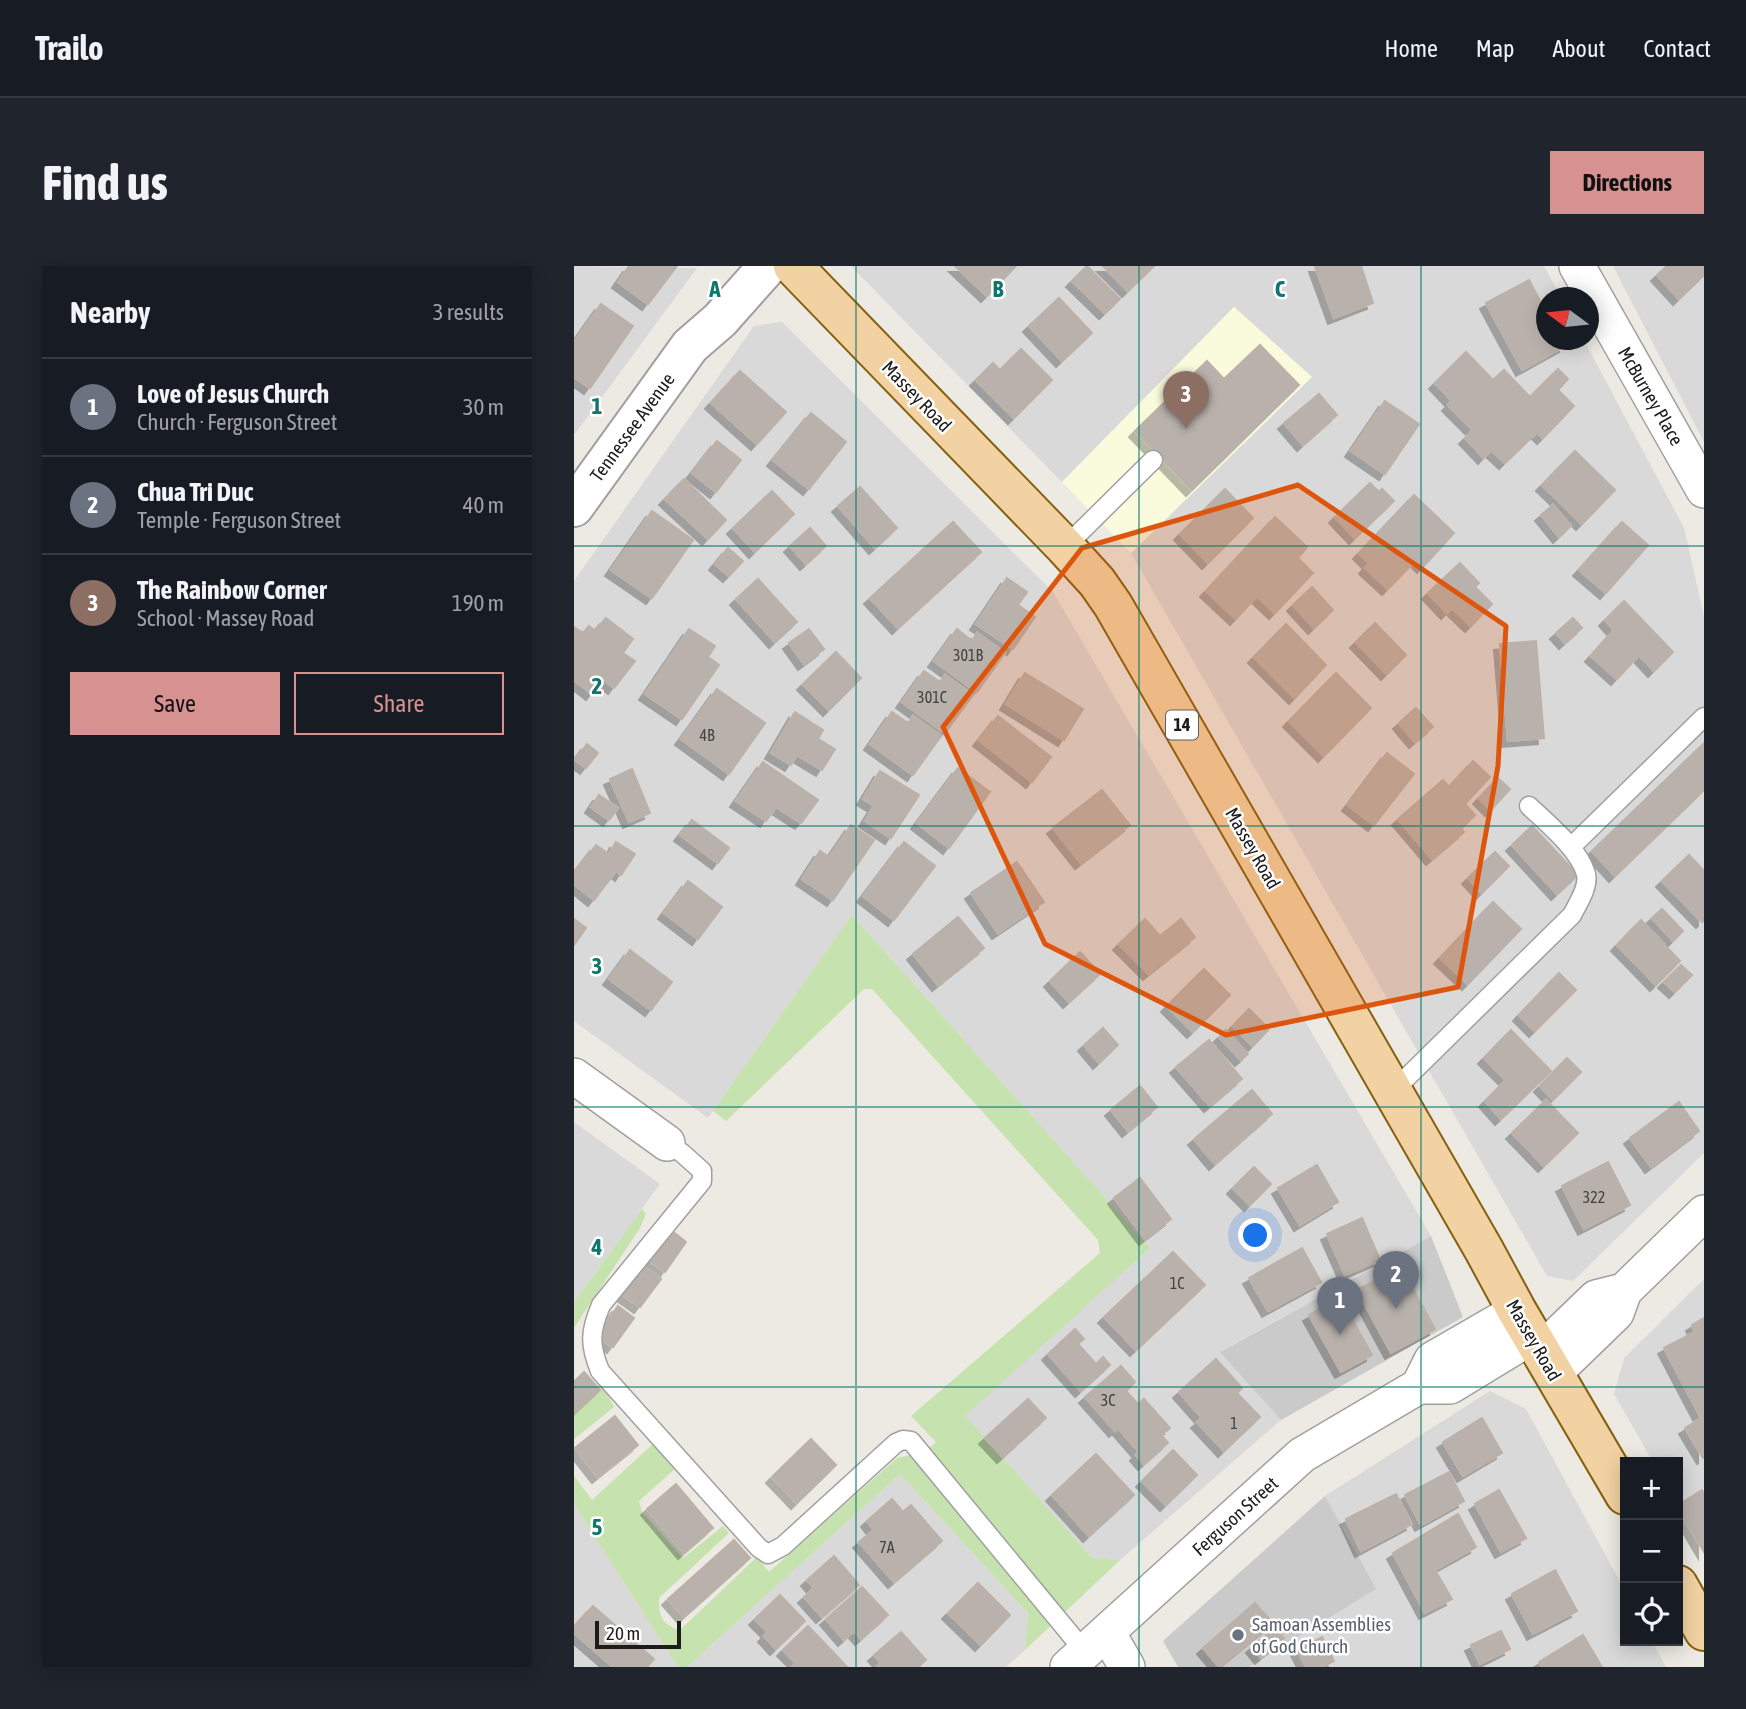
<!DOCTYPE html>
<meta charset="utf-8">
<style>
body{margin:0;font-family:"Asap Condensed",sans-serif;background:#20242c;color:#f1f3f6}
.controls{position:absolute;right:21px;bottom:21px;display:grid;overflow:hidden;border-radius:0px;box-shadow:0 4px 18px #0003}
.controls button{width:63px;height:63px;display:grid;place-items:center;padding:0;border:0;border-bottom:2px solid #363941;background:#171b24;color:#f1f3f6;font:35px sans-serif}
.compass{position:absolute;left:962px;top:21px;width:63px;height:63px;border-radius:50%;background:#171b24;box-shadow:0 4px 18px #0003;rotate:285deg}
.scale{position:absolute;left:21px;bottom:18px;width:86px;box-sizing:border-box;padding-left:7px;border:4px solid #1c1c1c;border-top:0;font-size:19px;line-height:24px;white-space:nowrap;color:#1c1c1c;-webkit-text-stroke:5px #fff;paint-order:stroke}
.you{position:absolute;left:682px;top:970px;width:24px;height:24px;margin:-18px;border:5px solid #fff;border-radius:50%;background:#1a73e8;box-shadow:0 0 0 10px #1a73e833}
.badge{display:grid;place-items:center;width:46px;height:46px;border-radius:50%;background:#d69190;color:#fff;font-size:23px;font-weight:700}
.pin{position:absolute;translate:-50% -58px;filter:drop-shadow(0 2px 4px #0008)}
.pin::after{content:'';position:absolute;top:37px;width:24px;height:21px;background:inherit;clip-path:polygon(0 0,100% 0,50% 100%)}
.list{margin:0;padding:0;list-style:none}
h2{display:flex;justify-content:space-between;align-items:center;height:91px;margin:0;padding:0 28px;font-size:30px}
h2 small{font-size:23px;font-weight:400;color:#9ea1a6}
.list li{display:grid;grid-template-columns:46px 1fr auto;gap:21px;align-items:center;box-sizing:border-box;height:98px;padding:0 28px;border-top:2px solid #363941}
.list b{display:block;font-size:26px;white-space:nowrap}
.list p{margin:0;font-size:23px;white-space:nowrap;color:#9ea1a6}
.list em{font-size:23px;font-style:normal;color:#9ea1a6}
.actions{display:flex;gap:14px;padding:21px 28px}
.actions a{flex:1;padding:16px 0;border:2px solid #d69190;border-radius:0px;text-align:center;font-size:24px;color:#d69190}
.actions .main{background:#d69190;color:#111}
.icon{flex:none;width:38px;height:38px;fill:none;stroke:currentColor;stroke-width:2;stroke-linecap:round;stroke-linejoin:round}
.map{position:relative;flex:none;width:1130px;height:1401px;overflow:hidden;border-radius:0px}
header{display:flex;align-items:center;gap:42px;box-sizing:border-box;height:98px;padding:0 35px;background:#171b24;border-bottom:2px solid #363941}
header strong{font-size:33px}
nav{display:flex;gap:38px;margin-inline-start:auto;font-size:24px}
.intro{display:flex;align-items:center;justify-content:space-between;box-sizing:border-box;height:168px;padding:0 42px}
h1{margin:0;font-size:49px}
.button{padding:18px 32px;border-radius:0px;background:#d69190;color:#111;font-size:24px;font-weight:700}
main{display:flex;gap:42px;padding:0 42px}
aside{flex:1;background:#171b24;border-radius:0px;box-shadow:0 4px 18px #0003}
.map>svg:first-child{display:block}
</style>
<header>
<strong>Trailo</strong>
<nav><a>Home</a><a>Map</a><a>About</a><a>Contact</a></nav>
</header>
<div class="intro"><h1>Find us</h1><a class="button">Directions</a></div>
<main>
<aside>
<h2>Nearby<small>3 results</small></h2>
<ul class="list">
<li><span class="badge" style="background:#6b7280">1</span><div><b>Love of Jesus Church</b><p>Church · Ferguson Street</p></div><em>30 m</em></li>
<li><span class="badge" style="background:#6b7280">2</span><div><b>Chua Tri Duc</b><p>Temple · Ferguson Street</p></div><em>40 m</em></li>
<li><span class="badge" style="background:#8d6e63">3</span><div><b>The Rainbow Corner</b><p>School · Massey Road</p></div><em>190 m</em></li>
</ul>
<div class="actions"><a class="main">Save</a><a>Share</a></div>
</aside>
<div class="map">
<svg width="1130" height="1401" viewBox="0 0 1130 1401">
<defs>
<filter id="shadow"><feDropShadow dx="-6" dy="6" stdDeviation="0" flood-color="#0004"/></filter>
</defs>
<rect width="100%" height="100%" fill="#edeae3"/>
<path fill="#dad9d9" d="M0 0 123 2 0 169Z
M277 0H970L987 31 972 32V74H1010L1110 262 1130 350V887L999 1015 973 1010 557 287 737 110 660 41 488 216Z
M1039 0H1130V176Z
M208 56 479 326 857 970 647 1085 707 1154 546 1294 518 1292 390 1150 576 982 278 649 134 852 0 755V315L180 60Z
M0 856 86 918 0 1036Z
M1130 1013V1222L1104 1237V1196H1079L1040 1128 1050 1092Z
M916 1125 952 1143 1051 1325V1375H1078L1092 1401H675L801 1323 751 1230Z
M326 1208 454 1347 451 1384 432 1401H113Z
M0 1238 104 1401H0Z"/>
<path fill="#fafbdd" d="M660 41 738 111 557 287 488 216Z"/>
<path fill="#cacaca" d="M857 970 889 1051 707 1154 646 1086Z
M751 1230 802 1323 675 1401H604L589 1375Z"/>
<path fill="#c6e2ae" d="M278 649 576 982 391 1150 518 1292 546 1294 451 1384 454 1347 326 1208 113 1401H104L0 1238V1210L18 1234 80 1177 102 1202 65 1235 68 1246 109 1292 149 1260 155 1267 85 1332C85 1350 88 1359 106 1364L183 1291 195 1306 323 1192 337 1189 341 1194 362 1176 337 1150 526 987 524 974 298 723H290L152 855 139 845Z
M68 943 72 948 66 962 0 1062V1036Z
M29 1120 40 1141 0 1173V1148Z"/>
<path fill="#b9b2ac" stroke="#bdb1a7" stroke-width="2" filter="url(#shadow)" d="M55 0H103L74 38 44 16Z
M381 0H442L413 30Z
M513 0 546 33 531 47 498 15Z
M529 0H580L554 25Z
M741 0H787L799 37 760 52Z
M1093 0H1130V9L1105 33 1083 9Z
M955 14 972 46V74H988L991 80 948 104 912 37Z
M485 32 518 67 488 95 455 60Z
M27 38 59 60 16 122 0 111V76Z
M686 79 725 119 618 224 561 165 633 95 650 113Z
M447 83 478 114 440 152 402 114 419 97 426 104Z
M892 86 919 114 930 104 956 131 984 103 994 113 984 124 1000 140 969 172 963 166 931 197 917 184 910 192 891 172 899 164 874 139 878 135 861 117Z
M166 105 212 146 183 178 137 137Z
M745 128 763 149 729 179 710 157Z
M811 135 845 158 811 208 777 185Z
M237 147 272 176 235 223 199 194Z
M143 175 167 194 142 226 118 207Z
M1001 185 1041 224 1008 258 968 219Z
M110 213 152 254 134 273 91 233Z
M796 217 805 226 808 223 820 235 781 272 761 251Z
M286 221 323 262 301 282 264 240Z
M651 223 679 252 634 297 606 268Z
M198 225 220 248 181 286 159 262Z
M840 229 880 267 849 301 842 294 814 323 791 302 795 297 785 287Z
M979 239 997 260 985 271 967 249Z
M78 245 119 274 78 332 37 304Z
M701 251 733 281 724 292 739 307 701 347 683 330 662 353 632 325Z
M379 256 407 286 324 362 296 332Z
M1048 256 1074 279 1032 327 1005 304Z
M236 262 252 280 232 298 216 280Z
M154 282 169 295 155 310 141 298Z
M886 297 905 317 901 321 918 338 897 360 878 342 873 347 854 327Z
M433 312 453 326 444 339 461 351 439 383 402 358Z
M184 313 223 356 201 376 162 333Z
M738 321 759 344 740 362 719 339Z
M1050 335 1099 386 1080 405 1065 389 1043 413 1017 390 1040 364 1031 354Z
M32 352 59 373 49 387 61 395 40 422 29 413 18 428 0 414V361L9 367 15 360 21 365Z
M999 352 1008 362 991 377 982 367Z
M801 357 832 389 813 408 782 376Z
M712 358 752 399 721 432 680 391Z
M115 363 141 380 134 391 145 399 108 453 71 428Z
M235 363 250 383 230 398 215 377Z
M383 363 398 375 403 367 431 387 403 426 360 395Z
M962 375 970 472 934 475 926 378Z
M262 386 287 412 255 444 229 418Z
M350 405 366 416 371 409 399 429 371 467 328 436Z
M451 407 509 443 490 474 432 438Z
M762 407 797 442 750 490 715 455Z
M143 423 191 457 155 508 107 473Z
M842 442 859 461 841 476 825 457Z
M221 446 249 464 244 473 261 483 248 504 223 489 217 499 197 487Z
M318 446 334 457 339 450 367 470 339 509 296 478Z
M424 450 477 491 458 516 405 474Z
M1130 477V524L1041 610 1018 585Z
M13 478 24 487 12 502 1 494Z
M813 487 840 508 800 559 774 539Z
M899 495 916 511 891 538 901 549 887 563 890 566 858 593 824 553 869 514 875 521Z
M189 496 244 534 227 557 202 541 192 555 162 535Z
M384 502 416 526 375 582 343 557Z
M58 503 76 547 55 556 36 513Z
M306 505 345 529 317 572 291 555 300 540 289 533Z
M924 512 936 523 917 544 905 532Z
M528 524 556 559 507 597 479 562Z
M25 529 44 542 35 554 17 541Z
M118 554 155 582 144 597 106 569Z
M277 559 300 574 259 634 228 613 246 585 255 591Z
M958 560 1004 609 983 628 938 579Z
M42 576 61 588 47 609 42 605 20 634 0 618V608L22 579 35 588Z
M330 576 361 600 320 654 289 630Z
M921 586 935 600 908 627 894 612Z
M1115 589 1130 605V654L1128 656 1088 615Z
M443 596 470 636 424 667 397 627Z
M114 615 148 641 124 673 90 647Z
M919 636 947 663 894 718 866 692Z
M1088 643 1109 665 1099 675 1078 652Z
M384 651 410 682 364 719 339 688Z
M0 653 12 662 0 679Z
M571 653 586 670 607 653 621 671 575 708 545 678Z
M1067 654 1106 695 1082 719 1043 679Z
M56 684 98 716 77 744 35 713Z
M506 686 526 708 495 736 476 715Z
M1107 699 1118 709 1101 726 1090 716Z
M630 703 656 729 619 766 593 740Z
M985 707 1002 724 961 765 945 749Z
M675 743 695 763 679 780 659 760Z
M529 762 544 779 525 797 510 779Z
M652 764 674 788 667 794 645 771Z
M937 764 977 805 927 853 911 835 932 814 910 792Z
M635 774 668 813 636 840 602 801Z
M993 792 1007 806 979 834 966 820Z
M566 820 583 841 554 865 537 844Z
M678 824 698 848 641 898 620 873Z
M972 834 1004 867 970 900 938 867Z
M1105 836 1125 865 1077 901 1056 872Z
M1034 896 1056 939 1010 963 988 920Z
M743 899 764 936 726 959 704 922Z
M680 901 697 918 676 939 659 922Z
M566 912 597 953 571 973 540 932Z
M788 952 806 994 771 1009 753 968Z
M97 964 112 976 91 1006 75 994Z
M728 982 747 1016 694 1045 675 1012Z
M599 986 631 1019 562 1084 530 1051Z
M70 1001 87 1013 66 1041 49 1029Z
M827 1001 861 1063 817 1087 783 1024Z
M766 1031 798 1089 767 1106 735 1049Z
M44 1040 60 1052 39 1081 23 1070Z
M1130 1052V1191L1129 1192 1111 1162 1127 1152 1090 1082 1121 1066 1118 1059Z
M501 1063 510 1073 504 1078 522 1098 529 1091 536 1099 507 1125 474 1088Z
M642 1093 668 1122 663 1127 686 1151 650 1185 623 1156 628 1152 605 1126Z
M547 1100 561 1116 552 1125 564 1138 570 1133 596 1162 587 1169 594 1177 570 1198 562 1189 565 1186 544 1162 541 1165 511 1131Z
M10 1106 26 1124 0 1148V1116Z
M454 1133 472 1152 429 1191 411 1172Z
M41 1150 64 1179 24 1211 1 1182Z
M908 1152 928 1187 889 1210 869 1176Z
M237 1173 262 1199 223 1237 198 1211Z
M599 1184 623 1209 592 1239 568 1215Z
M522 1188 560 1229 515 1270 478 1229Z
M875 1206 890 1235 847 1259 831 1229Z
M102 1218 139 1262 110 1287 73 1243Z
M925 1224 952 1272 927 1286 901 1238Z
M1128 1224 1130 1228V1286L1104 1242V1239Z
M822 1228 838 1258 787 1285 772 1253Z
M318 1233 329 1246 337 1239 368 1275 320 1316 285 1276 300 1264 293 1255Z
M884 1248 902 1281 861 1304 878 1333 851 1347 819 1287Z
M160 1274 176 1292 110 1351 94 1333Z
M260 1290 285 1319 248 1351 230 1331 240 1322 233 1314Z
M981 1304 1003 1345 959 1368 938 1328Z
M404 1317 436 1349 407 1379 374 1347Z
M288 1321 314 1349 287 1373 280 1365 270 1374 252 1353Z
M206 1329 231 1355 202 1383 190 1370 194 1366 181 1353Z
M681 1337 699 1357 645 1401 629 1382Z
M19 1340 80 1393 73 1401H39L0 1367V1361Z
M234 1360 259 1386 243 1401H218L222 1397 209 1384Z
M701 1362 710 1372 687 1392 678 1381Z
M927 1365 936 1383 906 1398 897 1379Z
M327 1366 352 1394 344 1401H303L307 1397 300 1389Z
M1009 1369 1028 1401H968L965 1396Z
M748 1371 760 1395 748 1401H732L723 1384Z
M259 1386 273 1401H243Z"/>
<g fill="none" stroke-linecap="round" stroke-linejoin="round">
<g stroke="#a0a0a0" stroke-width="21">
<path id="service" d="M491 281 579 194
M997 581 1130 451
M819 825 998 649C1004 637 1015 621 1012 608 1005 583 973 557 955 540
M93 877 108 887 128 905V915L27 1039C16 1065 15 1078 26 1105L185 1282 194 1288 209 1280 322 1177 329 1174 337 1175 511 1386"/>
</g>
<g stroke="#a0a0a0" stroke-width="38">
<path id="minor" d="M1003 0 1130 224
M0 810 93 877
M967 1085 1022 1032 1050 1025
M980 1107 1042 1047 1050 1025 1130 947
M845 1120 858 1094 943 1045
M533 1366 553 1401
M494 1401 728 1189 845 1120H876L958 1070"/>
</g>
<g stroke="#a0a0a0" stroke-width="42">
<path id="tertiary" d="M0 241 116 80 146 54 194 0"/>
</g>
<g stroke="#85610f" stroke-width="42">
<path id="primary" d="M219 0 491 281 523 316 539 339 910 984 943 1045 1051 1229
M1104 1319 1130 1365"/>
</g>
<use href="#service" stroke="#fff" stroke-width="18"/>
<use href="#minor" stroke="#fff" stroke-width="35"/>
<use href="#tertiary" stroke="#fff" stroke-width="38"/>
<use href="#primary" stroke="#f2d2a3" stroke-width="38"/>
</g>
<path fill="#de560d" fill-opacity="0.2" stroke="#de560d" stroke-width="5" stroke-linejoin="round" d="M724 219 932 360 924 500 884 721 652 769 471 678 369 461 508 282Z"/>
<path fill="none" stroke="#0f766e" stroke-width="2" stroke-opacity="0.55" d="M282 0V1401M565 0V1401M847 0V1401M0 280H1130M0 560H1130M0 841H1130M0 1121H1130"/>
<circle fill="#6b7280" stroke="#fff" stroke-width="2.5" cx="664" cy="1369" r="7"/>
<g text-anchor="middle" stroke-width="5" stroke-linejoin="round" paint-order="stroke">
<g font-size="16" fill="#434240">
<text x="394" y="395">301B</text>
<text x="358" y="437">301C</text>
<text x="133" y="475">4B</text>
<text x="1020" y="937">322</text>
<text x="603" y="1023">1C</text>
<text x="534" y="1140">3C</text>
<text x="660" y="1163">1</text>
<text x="313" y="1287">7A</text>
</g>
<rect fill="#fff" stroke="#606060" stroke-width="2" x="592" y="444.5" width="32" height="29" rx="5"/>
<g font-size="18" font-weight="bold" fill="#1c1c1c">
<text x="608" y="465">14</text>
</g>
<g font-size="19" fill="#1c1c1c" stroke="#fff">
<text transform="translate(343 130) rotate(46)" y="7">Massey Road</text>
<text transform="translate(1077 130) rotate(60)" y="7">McBurney Place</text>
<text transform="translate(58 161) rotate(-54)" y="7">Tennessee Avenue</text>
<text transform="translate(679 582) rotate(60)" y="7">Massey Road</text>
<text transform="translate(960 1074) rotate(60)" y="7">Massey Road</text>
<text transform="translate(661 1250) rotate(-42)" y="7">Ferguson Street</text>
</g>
<g font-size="19" fill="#5b616d" stroke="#fff" text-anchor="start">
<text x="678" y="1365">Samoan Assemblies<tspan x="678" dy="22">of God Church</tspan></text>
</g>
</g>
<g font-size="23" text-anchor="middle" font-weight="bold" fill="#0f766e" stroke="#fff" stroke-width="5" stroke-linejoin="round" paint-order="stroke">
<text x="141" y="31">A</text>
<text x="424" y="31">B</text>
<text x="706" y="31">C</text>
<text x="23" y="148">1</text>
<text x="23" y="428">2</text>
<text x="23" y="708">3</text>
<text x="23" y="989">4</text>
<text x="23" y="1269">5</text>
</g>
</svg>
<div class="controls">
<button>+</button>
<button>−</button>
<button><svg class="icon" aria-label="locate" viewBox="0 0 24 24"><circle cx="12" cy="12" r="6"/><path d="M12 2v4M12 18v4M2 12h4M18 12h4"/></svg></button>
</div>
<svg class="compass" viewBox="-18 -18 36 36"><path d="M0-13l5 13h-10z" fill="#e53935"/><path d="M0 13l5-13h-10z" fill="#9ea1a6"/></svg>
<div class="scale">20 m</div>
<div class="you"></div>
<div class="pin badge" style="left:766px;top:1069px;background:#6b7280">1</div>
<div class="pin badge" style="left:822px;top:1043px;background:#6b7280">2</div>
<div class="pin badge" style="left:612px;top:163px;background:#8d6e63">3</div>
</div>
</main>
